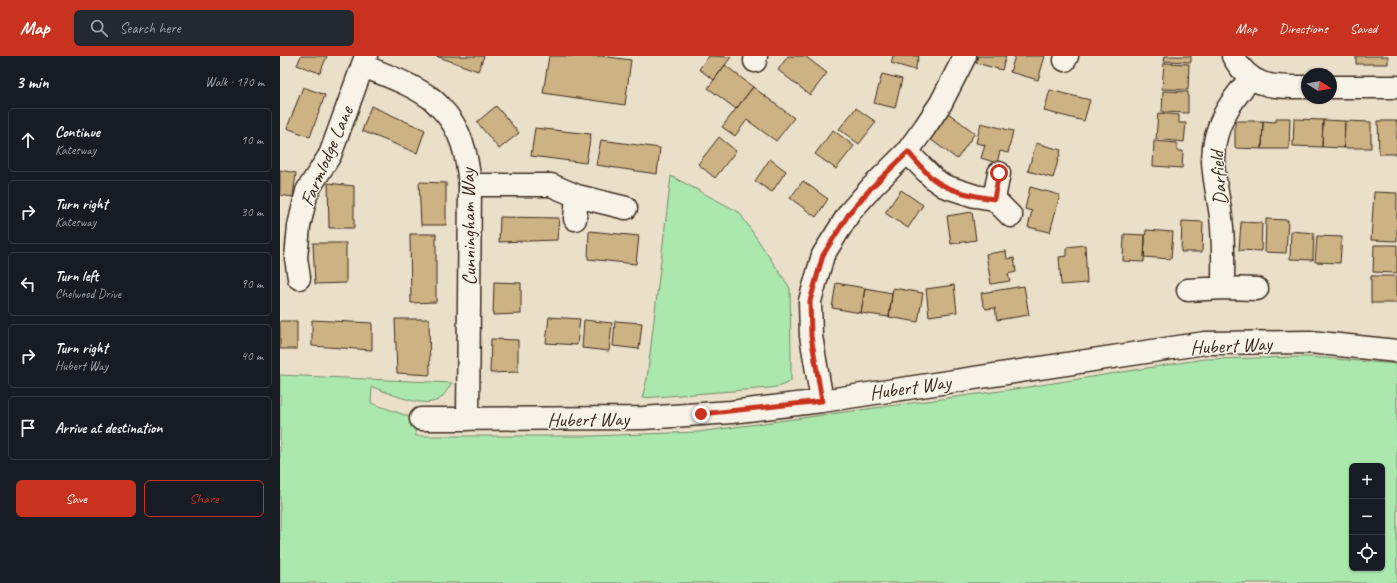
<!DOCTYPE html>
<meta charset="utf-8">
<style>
body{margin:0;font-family:Caveat,sans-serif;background:#242831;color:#f1f3f6}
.controls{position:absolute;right:12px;bottom:12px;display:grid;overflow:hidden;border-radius:6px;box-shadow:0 1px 3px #0004}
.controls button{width:36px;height:36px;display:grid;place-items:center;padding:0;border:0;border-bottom:1px solid #363941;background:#171b24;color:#f1f3f6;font:20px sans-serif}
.compass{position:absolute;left:1021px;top:12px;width:36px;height:36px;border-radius:50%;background:#171b24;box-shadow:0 1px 3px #0004;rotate:101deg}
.stop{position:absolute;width:12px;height:12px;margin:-9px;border:3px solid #c8321e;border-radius:50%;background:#fff}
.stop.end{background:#c8321e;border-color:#fff;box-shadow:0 1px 4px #0008}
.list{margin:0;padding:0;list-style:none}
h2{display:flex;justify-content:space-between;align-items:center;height:52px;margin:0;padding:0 16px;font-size:17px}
h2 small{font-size:13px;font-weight:400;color:#9ea1a6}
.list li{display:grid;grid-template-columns:26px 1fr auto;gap:12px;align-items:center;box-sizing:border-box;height:64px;margin:0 8px 8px;padding:0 8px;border:1px solid #363941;border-radius:6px}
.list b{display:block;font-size:15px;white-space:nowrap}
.list p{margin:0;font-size:13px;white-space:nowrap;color:#9ea1a6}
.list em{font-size:13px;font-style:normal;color:#9ea1a6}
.actions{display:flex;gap:8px;padding:12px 16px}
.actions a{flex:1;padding:9px 0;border:1px solid #c8321e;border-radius:6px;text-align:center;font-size:14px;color:#c8321e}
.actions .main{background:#c8321e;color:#fff}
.icon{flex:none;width:22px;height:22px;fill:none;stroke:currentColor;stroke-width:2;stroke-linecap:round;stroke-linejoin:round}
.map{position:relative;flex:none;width:1117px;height:527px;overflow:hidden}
header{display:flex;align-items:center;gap:24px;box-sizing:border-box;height:56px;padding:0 20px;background:#c8321e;color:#fff}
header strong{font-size:19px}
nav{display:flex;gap:22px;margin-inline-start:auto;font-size:14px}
.search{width:280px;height:36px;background:#242831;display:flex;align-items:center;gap:10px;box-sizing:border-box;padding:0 14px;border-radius:6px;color:#9ea1a6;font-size:15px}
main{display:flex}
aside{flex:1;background:#171b24}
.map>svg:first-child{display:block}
</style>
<header>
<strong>Map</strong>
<div class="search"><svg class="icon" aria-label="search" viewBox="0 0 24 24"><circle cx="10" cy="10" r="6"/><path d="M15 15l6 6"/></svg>Search here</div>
<nav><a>Map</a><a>Directions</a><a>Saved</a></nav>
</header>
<main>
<aside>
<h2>3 min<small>Walk · 170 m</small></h2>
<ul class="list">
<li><svg class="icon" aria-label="ahead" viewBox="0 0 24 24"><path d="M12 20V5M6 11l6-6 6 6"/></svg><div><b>Continue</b><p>Katesway</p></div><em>10 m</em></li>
<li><svg class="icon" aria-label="right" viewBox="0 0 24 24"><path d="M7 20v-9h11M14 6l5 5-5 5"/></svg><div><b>Turn right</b><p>Katesway</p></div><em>30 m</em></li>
<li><svg class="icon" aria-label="left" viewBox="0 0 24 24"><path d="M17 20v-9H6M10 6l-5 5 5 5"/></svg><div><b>Turn left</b><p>Chelwood Drive</p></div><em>90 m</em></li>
<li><svg class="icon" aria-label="right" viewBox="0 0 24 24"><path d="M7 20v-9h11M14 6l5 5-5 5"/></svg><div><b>Turn right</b><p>Hubert Way</p></div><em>40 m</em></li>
<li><svg class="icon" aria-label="arrive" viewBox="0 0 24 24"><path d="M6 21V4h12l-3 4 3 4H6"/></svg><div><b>Arrive at destination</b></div></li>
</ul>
<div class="actions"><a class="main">Save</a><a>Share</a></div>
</aside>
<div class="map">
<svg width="1117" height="527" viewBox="0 0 1117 527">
<rect width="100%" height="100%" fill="#eae0ca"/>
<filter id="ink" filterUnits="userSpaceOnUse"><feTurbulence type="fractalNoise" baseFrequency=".025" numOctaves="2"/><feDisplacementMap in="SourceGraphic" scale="8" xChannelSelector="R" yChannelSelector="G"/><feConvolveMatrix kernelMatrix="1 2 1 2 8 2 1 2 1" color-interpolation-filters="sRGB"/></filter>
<g filter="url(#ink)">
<path fill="#abe8ae" stroke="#738966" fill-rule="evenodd" d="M391 120 459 156 510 232 511 300V325L501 330 490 332 362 342 367 323Z
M1030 301 1117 308V527H0V319L172 327C169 331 165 338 161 342 146 355 108 336 92 331L91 347 133 362 136 380H313L418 376 742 332 924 303ZM1072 410H1102V512H1072Z"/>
<path fill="#cdb283" stroke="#3b2a1e" d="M21 0H47L40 17 17 9Z
M156 0H204L198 15Z
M269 0H321L351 4 345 49 263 37Z
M429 0 451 1 434 24 419 13Z
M508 0H525L547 17 530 39 498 14Z
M613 0H639L635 14 611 7Z
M698 0H726L722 14 696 7Z
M735 0H765L758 24 730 16Z
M885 0H911V6L884 5Z
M1076 0H1108V8H1076Z
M884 7 909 8 908 34 882 33Z
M445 9 473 31 456 53 428 32Z
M602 18 622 23 615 52 594 47Z
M23 31 45 39 30 81 7 72Z
M473 31 514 62 496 85 467 64 455 80 442 71Z
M770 34 810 44 804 65 764 55Z
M883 35 908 36V57L882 56Z
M91 50 145 74 137 97 82 75Z
M216 50 239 77 219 93 197 66Z
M576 52 596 66 579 88 559 73Z
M668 57 695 77 677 103 650 83Z
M878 57 899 59V67H906L904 86 876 83Z
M996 62H1010L1009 93H982L983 65 996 66Z
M1014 63 1043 64 1042 91 1013 90Z
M1043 64 1065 65 1064 92 1042 91Z
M955 65H983L982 93 955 92Z
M1065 65 1091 66V92H1064Z
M1098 65H1117V98H1099Z
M701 67 733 75 728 97 720 95 717 107 701 102 705 89 696 87Z
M255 72 311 78 306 107 251 100Z
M553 74 574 90 556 113 535 98Z
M439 81 456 95 435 122 418 108Z
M321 84 380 92 377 118 316 109Z
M874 85 897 87V95H903L902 112 873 110Z
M756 87 781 94 773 122 748 115Z
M490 103 506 115 492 136 475 125Z
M0 114 16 117 13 141 0 139Z
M523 125 548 143 536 161 510 142Z
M139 126 166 127V169H141Z
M48 127 74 130V172H49Z
M750 131 780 139 770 176 748 171 752 155 745 153Z
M621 134 643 149 628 172 605 157Z
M1094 136 1117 137V185L1091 184Z
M692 156 696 184 671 188 667 160Z
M220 161 279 162 277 184 219 186Z
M986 163 1008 164 1006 197 985 196Z
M902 165 923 166 922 196H901Z
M961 166 982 167 981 195 959 194Z
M866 174 893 176 891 203 864 201Z
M309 175 359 180 356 208 308 203Z
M1011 175 1034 177 1033 204 1010 203Z
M130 178H156V246L131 247Z
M844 178 865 179 864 206 843 205Z
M1037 180 1062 181 1060 207 1035 206Z
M33 187H66V227L35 228Z
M805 189 807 227 781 229 779 201 787 200V191Z
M1094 189H1117V217L1093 216Z
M726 195 727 203 734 202 736 216 728 218 730 225 711 228 706 198Z
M1091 220H1117V247H1091Z
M214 226 241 227V258L213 259Z
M556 227 585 232 581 257 552 252Z
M674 229 677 256 649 260 646 233Z
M744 230 749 259 717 264 715 252 706 253 703 248 701 237Z
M585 232 612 237 609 261 581 257Z
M613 232 643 237 638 266 609 261Z
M269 261 300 263 297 289 266 287Z
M115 263H149L150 319 117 317Z
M32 264 92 267V294L32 290Z
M304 264 332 267 329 295 302 292Z
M0 265H17V293H0Z
M335 265 362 267 359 293 333 290Z
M211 283 238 284V316L210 317Z"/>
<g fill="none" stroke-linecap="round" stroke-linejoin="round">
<g stroke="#3b2a1e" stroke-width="25">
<path id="street" d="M953 0C971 33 994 31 1027 31
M785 4 787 0
M475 5 476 0
M83 10C105 19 129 27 149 41 153 43 157 48 160 51 182 73 187 99 190 129L188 363
M1051 31H1117
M627 96 654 123 664 130 695 140 714 143 731 160
M190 129H271L297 140 346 152
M714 143 719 117
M295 163 297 140
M19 222 16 202 19 170 27 135 50 99 86 0
M943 232C943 208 944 185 941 161 939 143 933 121 933 103 934 69 949 47 971 22
M908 234 943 232 977 233
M542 345 531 280 530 245 543 199 570 156 592 131 627 96 645 71 661 47 685 0
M141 363 363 362 451 356 542 345 925 287 1030 286 1117 295"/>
</g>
<use href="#street" stroke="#f7f3e8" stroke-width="22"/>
</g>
</g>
<g fill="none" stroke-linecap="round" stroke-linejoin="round" filter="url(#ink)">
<path stroke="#c8321e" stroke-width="5" d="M421 358 542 345 531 280 530 245 543 199 570 156 592 131 628 96C636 105 644 115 653 123 670 136 694 140 714 143L719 117"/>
</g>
<g text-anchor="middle" stroke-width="3" stroke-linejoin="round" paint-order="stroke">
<g font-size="20" fill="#3b2a1e" stroke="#f7f3e8">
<text transform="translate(46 100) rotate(-67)" y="7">Farmlodge Lane</text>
<text transform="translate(938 122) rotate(-94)" y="7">Darfield</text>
<text transform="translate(188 171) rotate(-91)" y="7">Cunningham Way</text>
<text transform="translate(951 289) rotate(-3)" y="7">Hubert Way</text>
<text transform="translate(630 331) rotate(-8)" y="7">Hubert Way</text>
<text transform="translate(308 363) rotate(-1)" y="7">Hubert Way</text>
</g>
</g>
</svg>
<div class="controls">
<button>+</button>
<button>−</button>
<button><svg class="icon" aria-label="locate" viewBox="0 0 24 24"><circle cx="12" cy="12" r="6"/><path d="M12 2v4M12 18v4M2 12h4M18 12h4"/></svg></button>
</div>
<svg class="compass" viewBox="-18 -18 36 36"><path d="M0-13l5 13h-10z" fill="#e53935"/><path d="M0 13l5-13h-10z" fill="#9ea1a6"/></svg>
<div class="stop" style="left:719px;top:117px"></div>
<div class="stop end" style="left:421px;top:358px"></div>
</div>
</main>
